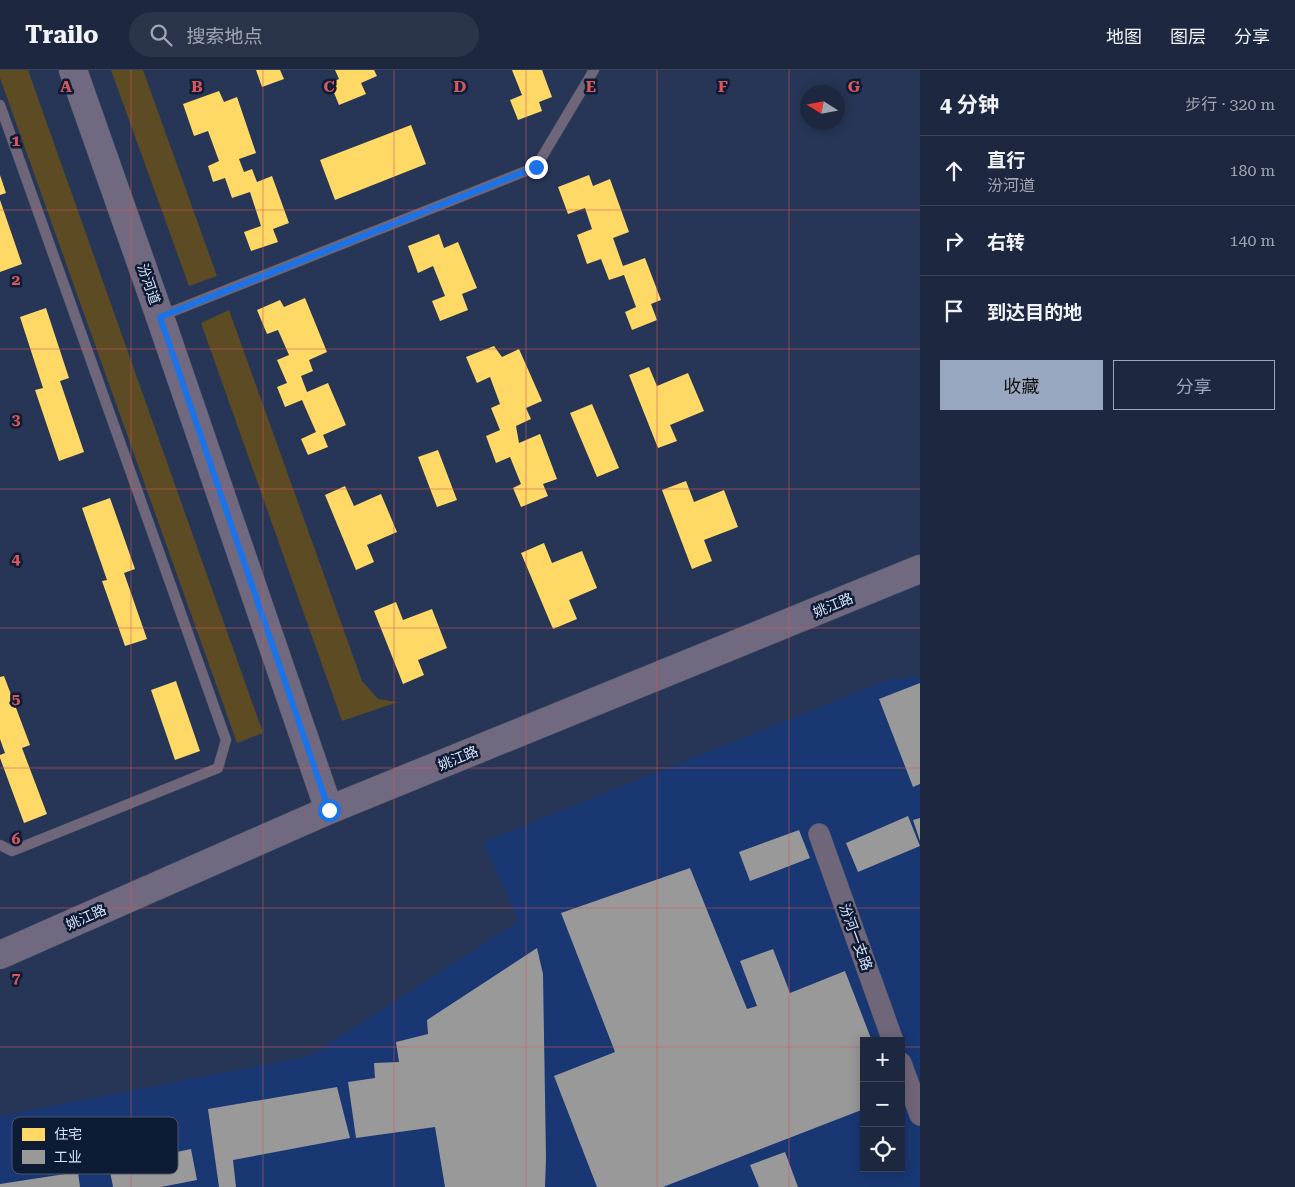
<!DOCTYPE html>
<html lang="zh">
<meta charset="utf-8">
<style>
body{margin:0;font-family:"Roboto Serif","Noto Sans SC",serif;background:#2a344b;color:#f1f3f6}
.controls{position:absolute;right:15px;bottom:15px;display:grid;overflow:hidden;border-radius:0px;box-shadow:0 2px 12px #0003}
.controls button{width:45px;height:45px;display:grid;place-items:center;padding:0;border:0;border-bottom:1px solid #3b4459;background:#1d2840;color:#f1f3f6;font:25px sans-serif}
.compass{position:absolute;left:800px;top:15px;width:45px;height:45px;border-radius:50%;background:#1d2840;box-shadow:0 2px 12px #0003;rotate:281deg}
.stop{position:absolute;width:15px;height:15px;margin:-11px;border:4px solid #1a73e8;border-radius:50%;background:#fff}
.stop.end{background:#1a73e8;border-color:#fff;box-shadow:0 1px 5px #0008}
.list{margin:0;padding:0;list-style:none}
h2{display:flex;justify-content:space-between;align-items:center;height:65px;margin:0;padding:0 20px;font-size:21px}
h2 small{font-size:16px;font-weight:400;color:#a0a6b1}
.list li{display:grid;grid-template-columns:32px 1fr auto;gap:15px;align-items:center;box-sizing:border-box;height:70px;padding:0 20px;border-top:1px solid #3b4459}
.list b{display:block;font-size:19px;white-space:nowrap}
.list p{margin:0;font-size:16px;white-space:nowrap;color:#a0a6b1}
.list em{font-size:16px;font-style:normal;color:#a0a6b1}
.actions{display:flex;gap:10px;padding:15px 20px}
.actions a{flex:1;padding:11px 0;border:1px solid #99a6c0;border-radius:0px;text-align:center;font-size:18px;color:#99a6c0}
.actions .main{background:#99a6c0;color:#111}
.icon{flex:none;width:28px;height:28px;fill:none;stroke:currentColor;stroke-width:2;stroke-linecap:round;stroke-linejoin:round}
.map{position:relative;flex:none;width:920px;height:1117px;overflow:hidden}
header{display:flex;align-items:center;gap:30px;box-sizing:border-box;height:70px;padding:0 25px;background:#1d2840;border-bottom:1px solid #3b4459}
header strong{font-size:24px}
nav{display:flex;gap:28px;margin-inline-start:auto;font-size:18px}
.search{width:350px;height:45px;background:#2a344b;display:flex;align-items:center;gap:12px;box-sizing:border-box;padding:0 18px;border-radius:28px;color:#a0a6b1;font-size:19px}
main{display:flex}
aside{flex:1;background:#1d2840}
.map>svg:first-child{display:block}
</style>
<header>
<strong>Trailo</strong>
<div class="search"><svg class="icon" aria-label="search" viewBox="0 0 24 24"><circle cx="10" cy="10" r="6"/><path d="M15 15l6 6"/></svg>搜索地点</div>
<nav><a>地图</a><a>图层</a><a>分享</a></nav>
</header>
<main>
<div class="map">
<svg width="920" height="1117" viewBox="0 0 920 1117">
<rect width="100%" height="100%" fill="#273656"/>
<path fill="#193773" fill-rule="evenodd" d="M920 606V1117H0V1046L310 986 519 851 483 772 888 610ZM864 971H901V1098H864Z"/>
<path fill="#5d4b24" d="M0 0H28L263 663 237 673 0 8Z
M111 0H143L217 206 189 216Z
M229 240 362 611 378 629 398 632 342 651 201 253Z"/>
<path fill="#ffd966" d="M256 0H280L284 9 262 17Z
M335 0H374L377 6 361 13 366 24 339 35 330 13 339 9Z
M512 0H542L552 27 539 32 542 41 518 50 510 30 522 25Z
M219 21 224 32 237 27 256 83 239 89 244 102 252 99 257 112 272 106 289 153 273 159 278 172 251 181 244 162 261 156 250 122 232 128 225 108 213 112 208 96 219 91 208 61 194 66 183 34Z
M411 55 426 94 335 130 320 90Z
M0 105 6 123 0 125Z
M589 105 593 116 610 109 629 162 613 168 623 196 645 188 661 230 651 234 657 250 632 260 625 242 636 237 624 205 609 210 601 189 587 194 577 165 592 159 585 138 568 144 558 117Z
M0 130 22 194 0 202Z
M439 164 444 178 458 172 477 218 462 224 468 240 440 251 432 231 445 226 433 196 418 203 408 176Z
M305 228 327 282 309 290 313 301 301 306 307 322 328 313 346 355 323 365 328 377 308 385 301 369 316 362 302 330 285 337 277 317 287 313 277 290 289 285 278 260 267 264 257 240 280 230 284 237Z
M46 238 69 308 60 311 84 382 59 391 35 320 43 318 20 247Z
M494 276 502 287 519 279 542 331 526 338 531 349 516 356 519 373 540 364 557 409 543 414 548 426 521 437 513 418 521 414 510 387 496 393 486 366 500 360 491 338 500 334 490 307 477 313 466 287Z
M649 297 657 316 688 303 704 341 670 355 677 371 658 378 629 305Z
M592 334 619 398 597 407 570 343Z
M438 380 457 430 437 437 418 387Z
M686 411 694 432 724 420 738 457 704 470 712 491 692 499 662 420Z
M345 416 354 436 381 424 397 462 367 475 374 492 356 500 325 425Z
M110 428 135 499 124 503 147 569 125 576 102 511 107 510 82 438Z
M544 473 552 493 582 481 597 518 569 530 577 549 553 559 521 483Z
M396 532 403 550 432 539 447 578 418 590 424 605 403 614 374 541Z
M4 606 30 675 22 678 47 744 24 753 0 688V685L5 683 0 669V607Z
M176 611 200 681 175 690 151 620Z"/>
<path fill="#999" d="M920 613V714L913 717 879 629Z
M908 746 920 776 858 802 846 773Z
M920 748V771L913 750Z
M799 760 810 788 750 811 739 782Z
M690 798 747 939 757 936 740 891 773 879 790 923 845 901 872 971H864V1039L663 1117H597L554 1006 615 982 561 843Z
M537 878 543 904 546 1088 545 1117H445L435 1057 356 1068 348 1012 375 1008 374 993 399 992 396 972 428 964 427 950Z
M337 1017 350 1068 233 1090 236 1117H219L208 1039Z
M191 1079 197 1110 161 1117H113L109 1096Z
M785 1082 798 1117H759L750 1095Z
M78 1102 80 1117H0V1114Z"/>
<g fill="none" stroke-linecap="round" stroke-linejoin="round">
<g stroke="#435069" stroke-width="11">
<path id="lane" d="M0 35 226 670 218 698 12 781 0 775
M161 246 536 97 594 0"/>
</g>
<g stroke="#435069" stroke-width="22">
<path id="street" d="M819 764 893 971
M901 993 920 1045"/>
</g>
<g stroke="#435069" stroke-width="29">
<path id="secondary" d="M73 0 160 247 329 740
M0 885 329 740 920 499"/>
</g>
<use href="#lane" stroke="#706679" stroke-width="10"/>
<use href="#street" stroke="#706679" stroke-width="21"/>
<use href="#secondary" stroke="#71697f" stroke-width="28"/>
</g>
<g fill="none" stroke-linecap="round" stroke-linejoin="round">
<path stroke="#1a73e8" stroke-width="6" d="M329 740 160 247 536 97"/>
</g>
<path fill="none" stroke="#d6575c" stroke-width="1" stroke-opacity="0.55" d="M131 0V1117M263 0V1117M394 0V1117M526 0V1117M657 0V1117M789 0V1117M0 140H920M0 279H920M0 419H920M0 558H920M0 698H920M0 838H920M0 977H864M901 977H920"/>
<g text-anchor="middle" stroke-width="5" stroke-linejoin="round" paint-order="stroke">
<g font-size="14" fill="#d7e3f9" stroke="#0e1b35">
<text transform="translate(149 214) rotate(71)" y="5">汾河道</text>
<text transform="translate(833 535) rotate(-22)" y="5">姚江路</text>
<text transform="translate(458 688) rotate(-22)" y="5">姚江路</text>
<text transform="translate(86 847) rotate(-24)" y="5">姚江路</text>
<text transform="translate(856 867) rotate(70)" y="5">汾河一支路</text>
</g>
</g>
<rect x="12" y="1047" width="166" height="57" rx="8" fill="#0e1b35" stroke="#4a5770" stroke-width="1"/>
<rect x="22" y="1058" width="23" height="13" fill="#ffd966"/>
<rect x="22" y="1080" width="23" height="14" fill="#999"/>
<g font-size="14" fill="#d7e3f9">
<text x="54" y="1069">住宅</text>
<text x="54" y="1092">工业</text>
</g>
<g font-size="16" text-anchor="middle" font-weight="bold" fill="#d6575c" stroke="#0e1b35" stroke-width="5" stroke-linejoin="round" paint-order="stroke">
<text x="66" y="22">A</text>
<text x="197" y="22">B</text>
<text x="329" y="22">C</text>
<text x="460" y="22">D</text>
<text x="591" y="22">E</text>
<text x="723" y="22">F</text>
<text x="854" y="22">G</text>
<text x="16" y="76">1</text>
<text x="16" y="215">2</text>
<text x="16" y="355">3</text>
<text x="16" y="494">4</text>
<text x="16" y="634">5</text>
<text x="16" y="774">6</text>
<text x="16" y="913">7</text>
</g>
</svg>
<div class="controls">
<button>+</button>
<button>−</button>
<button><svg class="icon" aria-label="locate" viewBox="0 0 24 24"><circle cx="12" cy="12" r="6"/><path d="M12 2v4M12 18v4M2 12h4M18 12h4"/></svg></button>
</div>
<svg class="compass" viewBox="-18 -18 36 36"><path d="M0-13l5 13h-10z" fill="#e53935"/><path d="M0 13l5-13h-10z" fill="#a0a6b1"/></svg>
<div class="stop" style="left:329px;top:740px"></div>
<div class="stop end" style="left:536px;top:97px"></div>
</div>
<aside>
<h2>4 分钟<small>步行 · 320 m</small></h2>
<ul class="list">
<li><svg class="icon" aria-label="ahead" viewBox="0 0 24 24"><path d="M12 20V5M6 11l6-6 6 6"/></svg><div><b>直行</b><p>汾河道</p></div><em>180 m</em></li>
<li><svg class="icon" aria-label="right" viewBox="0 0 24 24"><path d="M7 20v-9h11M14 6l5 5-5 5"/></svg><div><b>右转</b></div><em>140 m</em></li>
<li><svg class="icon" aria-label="arrive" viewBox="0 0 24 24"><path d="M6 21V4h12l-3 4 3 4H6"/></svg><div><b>到达目的地</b></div></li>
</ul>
<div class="actions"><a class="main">收藏</a><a>分享</a></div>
</aside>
</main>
